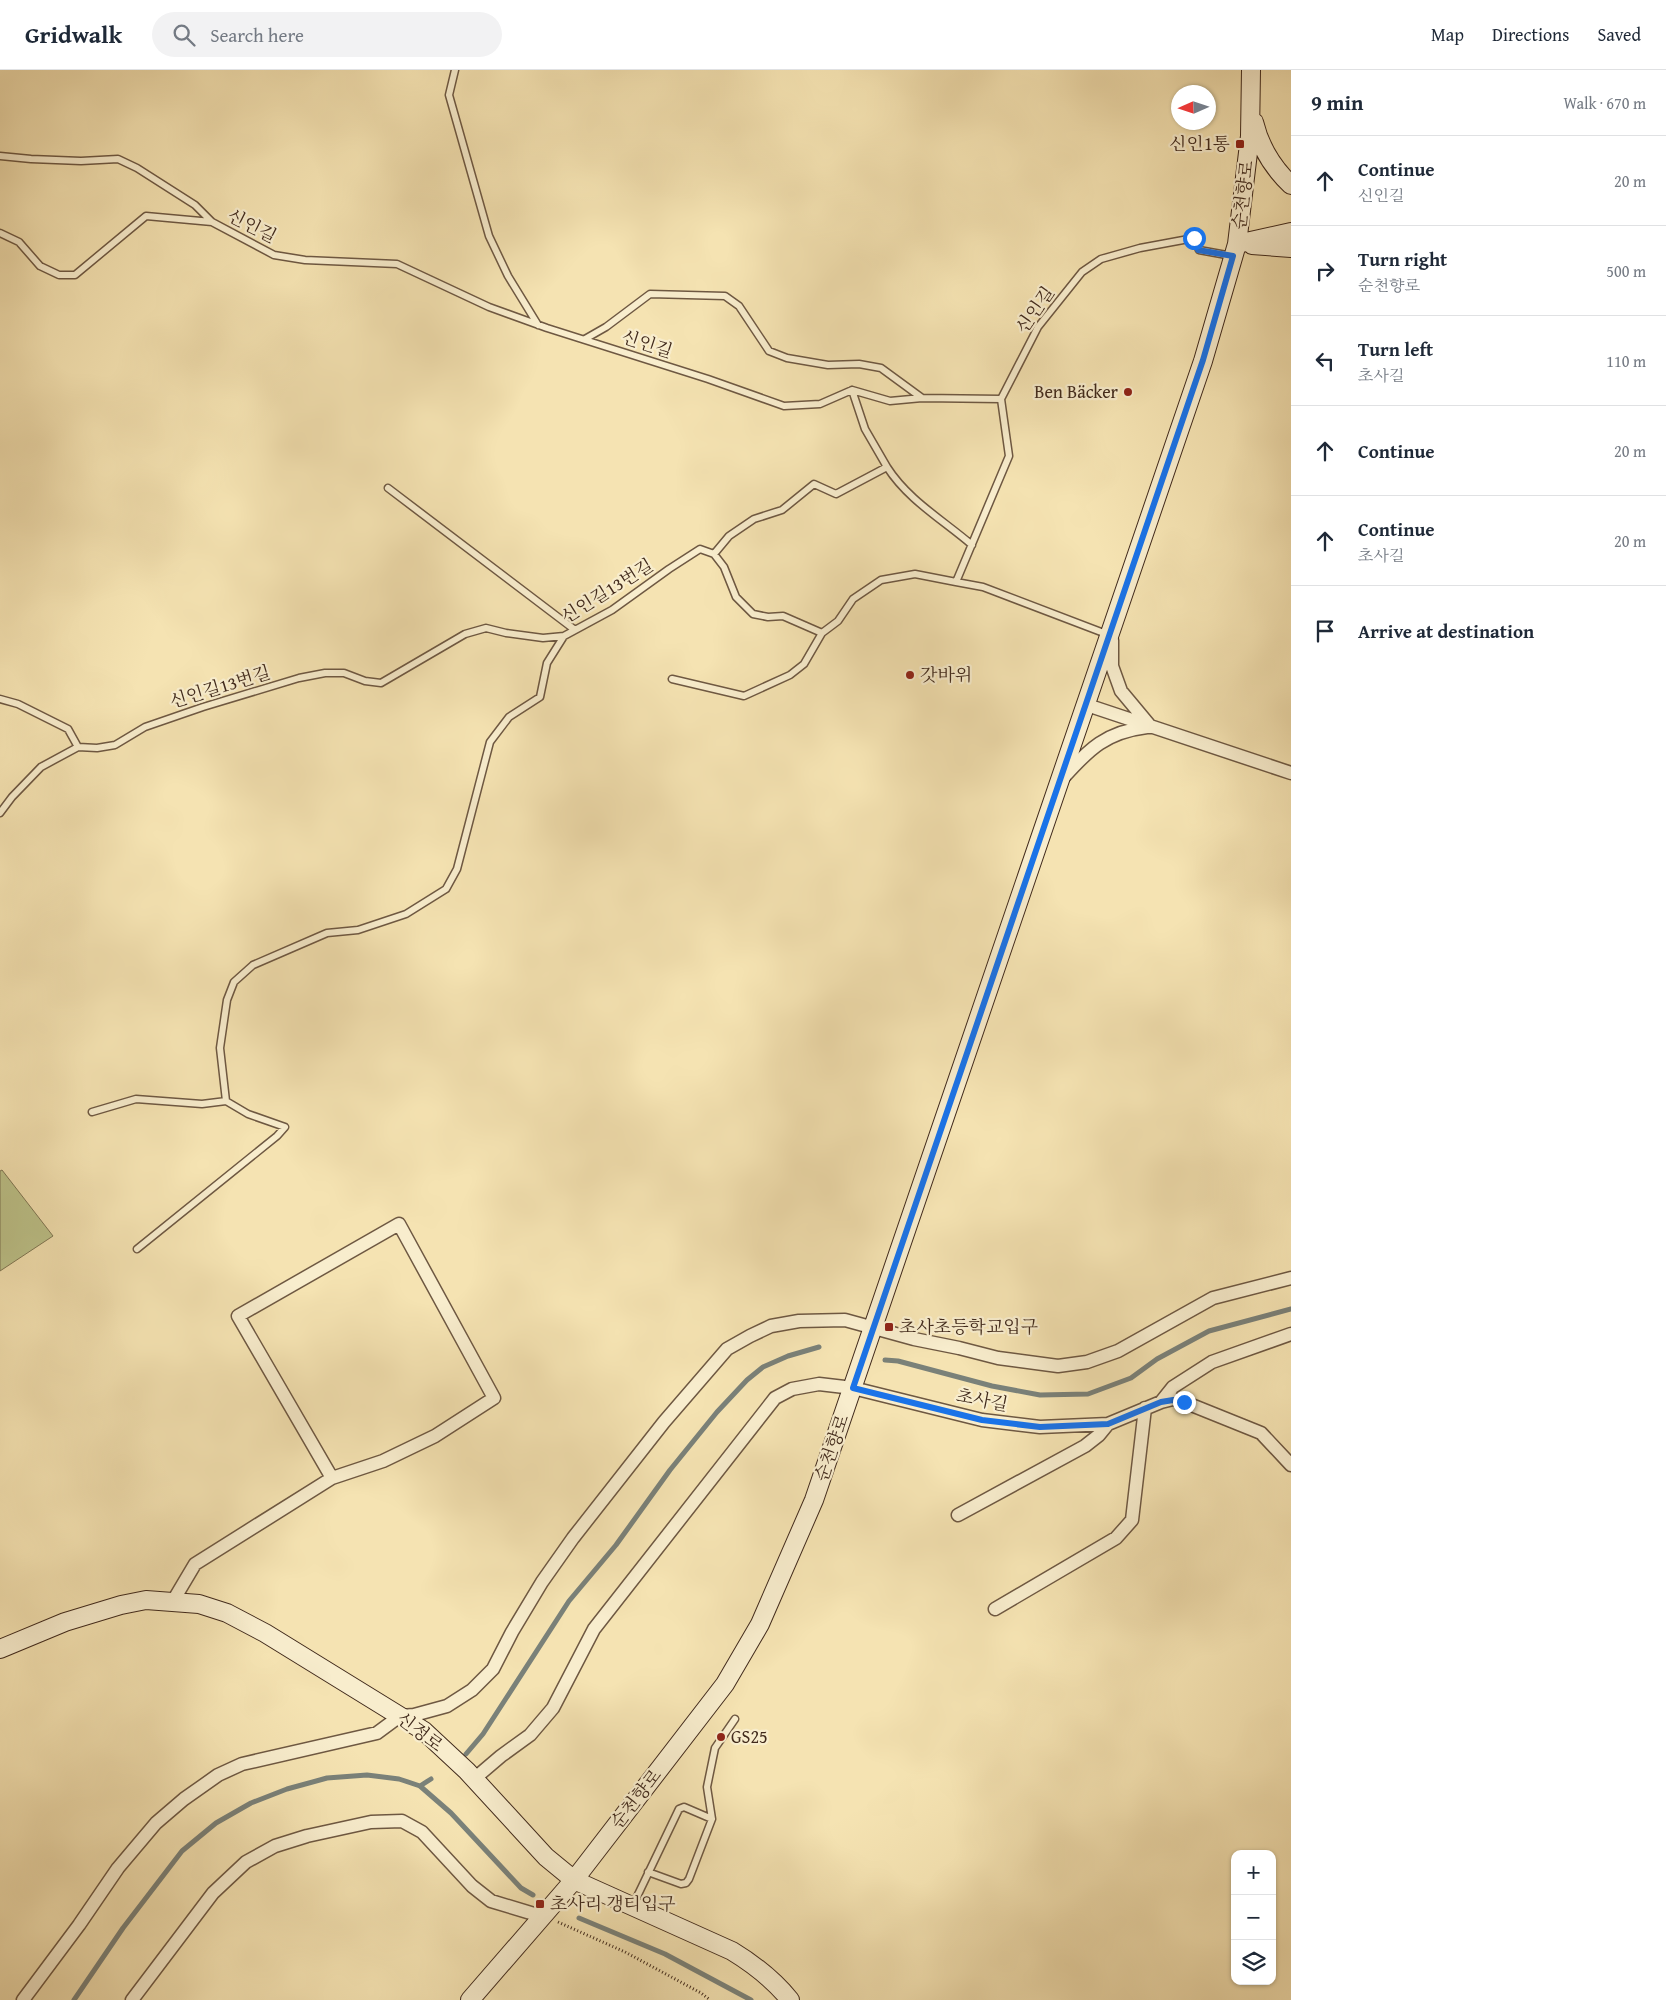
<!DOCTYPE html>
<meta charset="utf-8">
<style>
body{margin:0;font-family:"Gentium Book Plus","Noto Serif KR",serif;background:#f2f2f3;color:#1f2937}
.controls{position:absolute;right:15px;bottom:15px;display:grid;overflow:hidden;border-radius:10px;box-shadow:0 1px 4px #0004}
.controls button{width:45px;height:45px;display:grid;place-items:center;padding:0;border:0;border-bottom:1px solid #e0e1e3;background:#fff;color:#1f2937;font:25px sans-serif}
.compass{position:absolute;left:1171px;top:15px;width:45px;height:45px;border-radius:50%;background:#fff;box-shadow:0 1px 4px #0004;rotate:267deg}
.stop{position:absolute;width:15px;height:15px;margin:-11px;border:4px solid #1a73e8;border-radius:50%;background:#fff}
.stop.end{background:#1a73e8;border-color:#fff;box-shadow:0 1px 5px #0008}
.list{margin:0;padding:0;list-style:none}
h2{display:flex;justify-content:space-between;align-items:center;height:65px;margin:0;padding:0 20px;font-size:21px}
h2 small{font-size:16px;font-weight:400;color:#747a83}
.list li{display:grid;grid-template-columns:32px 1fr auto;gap:15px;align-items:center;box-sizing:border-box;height:90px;padding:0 20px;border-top:1px solid #e0e1e3}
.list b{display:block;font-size:19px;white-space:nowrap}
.list p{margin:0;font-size:16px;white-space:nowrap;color:#747a83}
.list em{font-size:16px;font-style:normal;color:#747a83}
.icon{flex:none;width:28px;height:28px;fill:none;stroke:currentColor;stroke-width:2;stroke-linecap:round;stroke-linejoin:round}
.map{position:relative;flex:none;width:1291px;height:1930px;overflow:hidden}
header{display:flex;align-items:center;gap:30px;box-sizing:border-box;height:70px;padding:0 25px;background:#fff;border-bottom:1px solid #e0e1e3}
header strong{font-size:24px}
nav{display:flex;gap:28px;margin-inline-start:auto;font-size:18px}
.search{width:350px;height:45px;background:#f2f2f3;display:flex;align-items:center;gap:12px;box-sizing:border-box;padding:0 18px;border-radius:28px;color:#747a83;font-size:19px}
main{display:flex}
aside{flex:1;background:#fff}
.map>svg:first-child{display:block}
</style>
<header>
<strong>Gridwalk</strong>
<div class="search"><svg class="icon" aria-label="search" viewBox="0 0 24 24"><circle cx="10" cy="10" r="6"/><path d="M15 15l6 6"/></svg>Search here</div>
<nav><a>Map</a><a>Directions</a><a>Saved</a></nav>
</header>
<main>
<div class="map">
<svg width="1291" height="1930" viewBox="0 0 1291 1930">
<rect width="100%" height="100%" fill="#f5e3b2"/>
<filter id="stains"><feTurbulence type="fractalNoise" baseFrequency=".004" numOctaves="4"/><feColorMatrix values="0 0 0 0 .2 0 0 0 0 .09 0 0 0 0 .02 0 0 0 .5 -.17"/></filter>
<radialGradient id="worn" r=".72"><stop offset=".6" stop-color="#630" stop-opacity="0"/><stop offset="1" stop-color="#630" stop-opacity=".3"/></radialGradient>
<path fill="#bdc38a" stroke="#7f7653" d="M2 1100 53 1166 0 1201V1101Z"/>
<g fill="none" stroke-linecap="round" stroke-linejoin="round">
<path stroke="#7a8179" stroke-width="5" d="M885 1290 898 1291 992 1316 1040 1325 1088 1324 1131 1308 1157 1289 1209 1261 1291 1239
M466 1684 483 1664 569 1531 616 1475 670 1400 717 1342 747 1310 763 1297 788 1286 819 1277
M420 1716 431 1709
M579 1848 665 1884 751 1930
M74 1930 123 1858 182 1781 216 1753 251 1733 287 1719 327 1708 367 1705 399 1709 420 1716 451 1743 521 1818 533 1825"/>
<g stroke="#6e5842" stroke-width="9">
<path id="lane" d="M455 0 449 25 489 166 508 206 538 255
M0 86 31 89 81 91 118 89 137 98 195 135 212 152 274 185 305 190 397 194 489 237 547 258 708 309 784 336 820 334 852 320 890 331 922 328 1001 329 1038 257 1082 202 1101 189 1140 178 1194 168 1199 180 1232 186
M0 163 19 172 40 196 59 205H75L146 146 212 152
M585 269 606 257 650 224 725 226 739 236 769 281 787 288 828 295 859 294 881 298 922 328
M887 397C908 430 943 450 972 475
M388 418 575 560
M714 484 729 466 754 449 782 440 814 414 836 424 887 397 865 359 852 320
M956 512 983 517 1109 565
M672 609 744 626 790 605 804 594 822 563
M0 629 18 634 68 659 78 677 97 678 115 675 145 657 203 637 299 608 325 603H344L365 611 381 613 465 564 486 558 506 563 543 568 564 566 612 540 669 499 700 479 714 484 724 497 736 527 753 544 768 547 783 546 822 563 838 551 853 529 881 510 915 504 956 512 1009 386 1001 329
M0 743 12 727 41 697 78 677
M92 1042 136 1029 202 1034 226 1031 220 978 227 930 234 912 253 895 327 863 358 860 406 844 446 819 457 799 490 672 509 647 540 627 547 593 564 566
M137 1179 277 1066 285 1057 248 1044 226 1031
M648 1802 681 1814 686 1813 689 1809 712 1749 707 1717 715 1678 735 1649
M633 1835 679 1739 684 1737 712 1749"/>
</g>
<g stroke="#6e5842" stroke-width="15">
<path id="street" d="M1112 570V596L1121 621 1151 657
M1087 635 1291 703
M1063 708C1089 679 1106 662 1147 657
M1161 1332 1173 1317 1212 1292 1291 1264
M958 1445 1085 1376 1099 1365 1108 1354 1161 1332 1173 1329 1184 1332 1261 1363 1291 1395
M173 1531 195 1494 332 1408 383 1391 435 1366 494 1328 399 1154 238 1246 332 1408
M995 1539 1116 1468 1132 1450 1145 1338
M474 1709 501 1686 530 1665 553 1638 594 1559 775 1328 792 1319 819 1314 853 1318 982 1350 1040 1357 1108 1354
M23 1930 79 1855 118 1798 156 1753 184 1729 218 1705 242 1694 377 1663 400 1646 414 1645 447 1636 472 1620 493 1599 512 1562 542 1512 573 1468 664 1352 727 1279 750 1266 771 1256 799 1251 845 1250 914 1269 959 1278 998 1288 1058 1296 1087 1292 1118 1281 1213 1228 1291 1208
M132 1930 213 1823 246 1792 275 1776 307 1766 371 1752 402 1751 422 1762 472 1816 491 1831 544 1847"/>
</g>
<g stroke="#412a1c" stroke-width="20">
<path id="secondary" d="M1254 52C1260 77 1272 97 1291 115
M1237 174 1291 162
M1252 175 1291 178
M0 1579 65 1552 121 1535 146 1530 199 1534 227 1543 265 1563 424 1661 467 1701 546 1787 574 1810 732 1881C755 1895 773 1909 790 1930
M470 1930 574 1810 725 1614 760 1554 814 1430 1203 291 1237 174 1250 66 1251 0"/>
</g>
<path stroke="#412a1c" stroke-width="3" stroke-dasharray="1 2.5" stroke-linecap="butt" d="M558 1852 625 1882 701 1923 710 1930"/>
<use href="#lane" stroke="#f8edcd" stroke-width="6"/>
<use href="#street" stroke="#f8edcd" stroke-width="12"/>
<use href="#secondary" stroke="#f8edcd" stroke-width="18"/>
</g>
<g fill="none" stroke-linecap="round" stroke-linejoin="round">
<path stroke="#1a73e8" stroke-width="6" d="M1184 1332 1173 1330 1161 1332 1108 1354 1040 1357 982 1350 853 1318 1203 290 1233 186 1198 180 1194 168"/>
</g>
<g fill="#8f2418" stroke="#f8edcd" stroke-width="2">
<rect x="1235" y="69" width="10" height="10" rx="2.5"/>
<circle cx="1128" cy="322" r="5"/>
<circle cx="910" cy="605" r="5"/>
<rect x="884" y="1252" width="10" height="10" rx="2.5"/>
<circle cx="721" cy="1667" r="5"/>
<rect x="535" y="1829" width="10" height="10" rx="2.5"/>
</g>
<g text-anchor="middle" stroke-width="4.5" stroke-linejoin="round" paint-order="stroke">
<g font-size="18" fill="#412a1c" stroke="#f8edcd" text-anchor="start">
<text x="1230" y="80" text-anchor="end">신인1통</text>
<text x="1118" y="328" text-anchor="end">Ben Bäcker</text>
<text x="920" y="611">갓바위</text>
<text x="899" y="1263">초사초등학교입구</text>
<text x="731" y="1673">GS25</text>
<text x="550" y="1840">초사리 갱티입구</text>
</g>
<g font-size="18" fill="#412a1c" stroke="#f8edcd">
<text transform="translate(1243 125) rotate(-83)" y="6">순천향로</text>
<text transform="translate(252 156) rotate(27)" y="6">신인길</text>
<text transform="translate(1035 240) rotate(-55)" y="6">신인길</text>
<text transform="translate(647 274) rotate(18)" y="6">신인길</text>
<text transform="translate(607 521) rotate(-32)" y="6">신인길13번길</text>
<text transform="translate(220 617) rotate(-17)" y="6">신인길13번길</text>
<text transform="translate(982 1330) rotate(11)" y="6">초사길</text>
<text transform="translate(832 1378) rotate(-71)" y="6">순천향로</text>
<text transform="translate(420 1662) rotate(37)" y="6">신정로</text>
<text transform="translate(636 1729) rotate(-52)" y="6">순천향로</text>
</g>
</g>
<rect width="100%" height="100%" filter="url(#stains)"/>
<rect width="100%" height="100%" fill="url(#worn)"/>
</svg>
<div class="controls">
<button>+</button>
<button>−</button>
<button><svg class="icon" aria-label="layers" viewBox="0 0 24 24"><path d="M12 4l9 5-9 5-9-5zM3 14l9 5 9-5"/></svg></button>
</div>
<svg class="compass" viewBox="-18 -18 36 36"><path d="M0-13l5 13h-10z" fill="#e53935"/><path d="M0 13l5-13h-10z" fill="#747a83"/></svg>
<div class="stop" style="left:1194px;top:168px"></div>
<div class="stop end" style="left:1184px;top:1332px"></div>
</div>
<aside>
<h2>9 min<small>Walk · 670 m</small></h2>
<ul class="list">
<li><svg class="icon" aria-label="ahead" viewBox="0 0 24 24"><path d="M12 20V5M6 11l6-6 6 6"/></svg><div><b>Continue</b><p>신인길</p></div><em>20 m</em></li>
<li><svg class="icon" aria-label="right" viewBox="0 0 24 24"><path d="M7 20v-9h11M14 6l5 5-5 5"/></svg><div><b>Turn right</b><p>순천향로</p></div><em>500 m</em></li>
<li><svg class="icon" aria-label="left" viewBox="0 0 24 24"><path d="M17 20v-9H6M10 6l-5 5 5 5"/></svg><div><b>Turn left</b><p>초사길</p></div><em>110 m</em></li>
<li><svg class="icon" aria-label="ahead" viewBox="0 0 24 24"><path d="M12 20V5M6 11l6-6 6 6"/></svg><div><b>Continue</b></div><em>20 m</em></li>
<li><svg class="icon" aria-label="ahead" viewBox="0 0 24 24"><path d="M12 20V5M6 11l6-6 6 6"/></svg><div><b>Continue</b><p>초사길</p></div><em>20 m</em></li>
<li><svg class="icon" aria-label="arrive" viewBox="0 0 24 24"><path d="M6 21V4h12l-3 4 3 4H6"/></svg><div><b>Arrive at destination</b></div></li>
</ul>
</aside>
</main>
